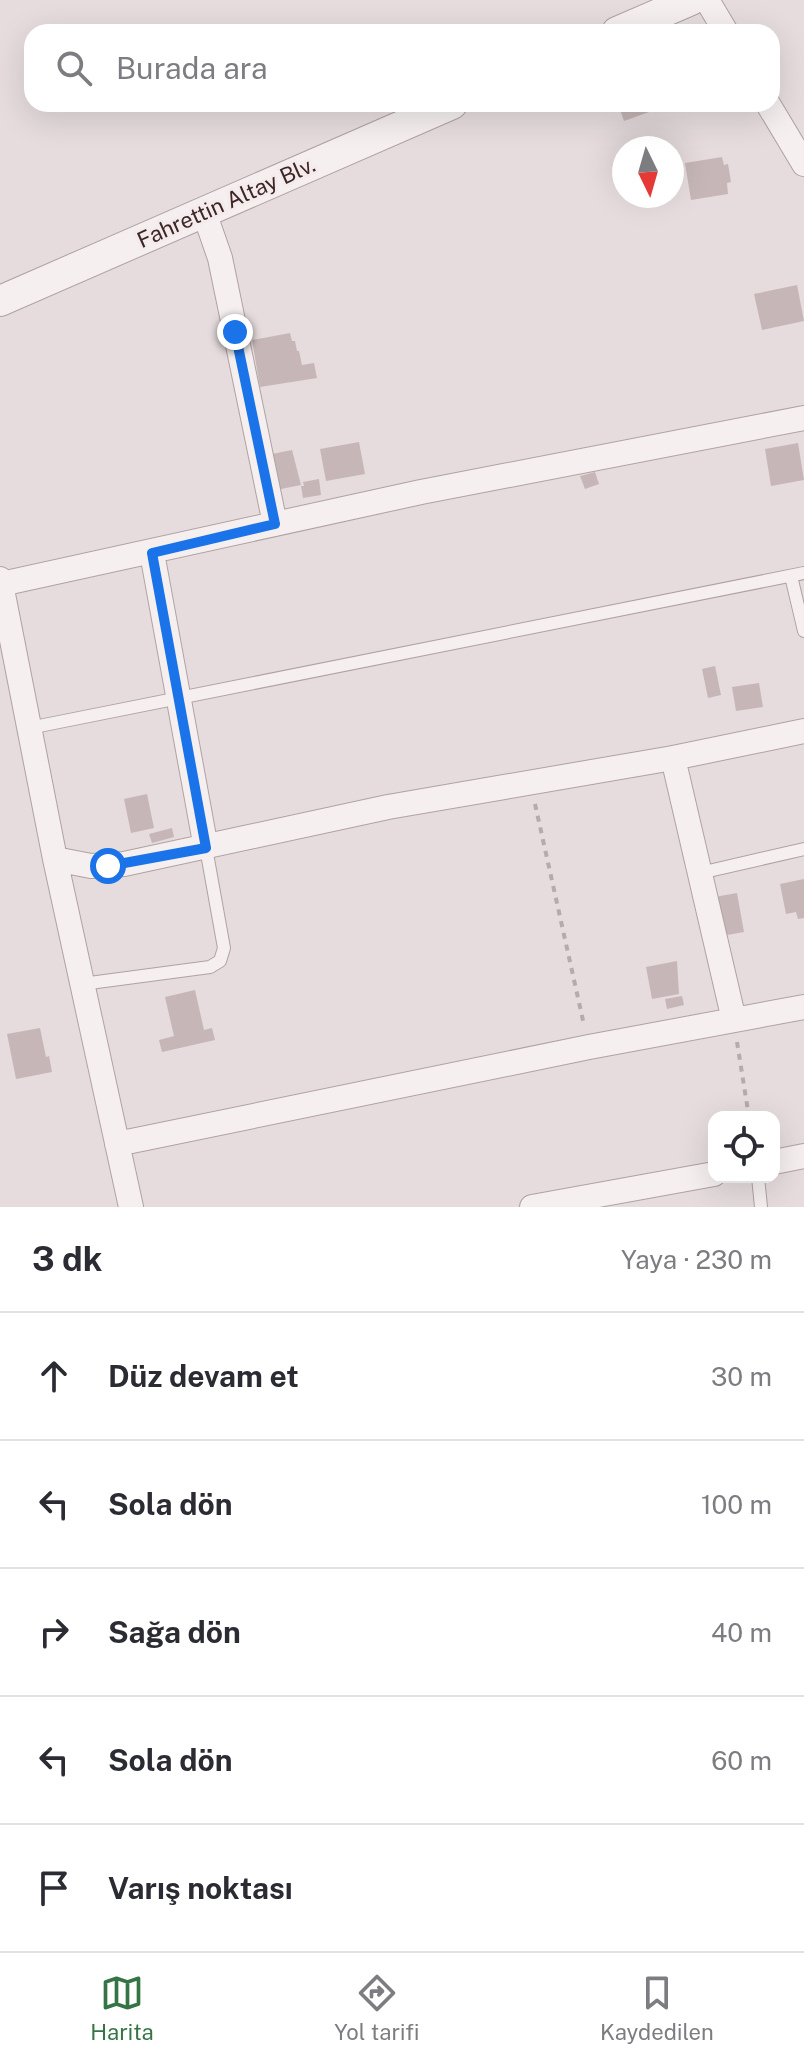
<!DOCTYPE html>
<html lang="tr">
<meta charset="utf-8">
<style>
body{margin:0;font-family:"Public Sans",sans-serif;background:#f2f2f3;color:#2b2b33}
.controls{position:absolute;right:24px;bottom:24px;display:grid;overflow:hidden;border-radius:16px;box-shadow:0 8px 32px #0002}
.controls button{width:72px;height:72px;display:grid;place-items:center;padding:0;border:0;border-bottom:2px solid #e1e1e2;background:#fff;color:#2b2b33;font:40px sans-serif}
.compass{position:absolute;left:612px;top:136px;width:72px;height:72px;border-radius:50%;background:#fff;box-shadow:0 8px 32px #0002;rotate:175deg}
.stop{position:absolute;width:24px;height:24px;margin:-18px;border:6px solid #1a73e8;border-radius:50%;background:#fff}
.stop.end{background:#1a73e8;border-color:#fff;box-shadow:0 2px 8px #0008}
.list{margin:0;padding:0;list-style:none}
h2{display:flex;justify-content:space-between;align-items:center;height:104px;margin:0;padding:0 32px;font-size:34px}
h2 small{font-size:26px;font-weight:400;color:#7c7c81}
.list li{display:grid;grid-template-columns:52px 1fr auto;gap:24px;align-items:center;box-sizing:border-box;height:128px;padding:0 32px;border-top:2px solid #e1e1e2}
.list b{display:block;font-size:30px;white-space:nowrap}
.list em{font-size:26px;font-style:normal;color:#7c7c81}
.icon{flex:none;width:44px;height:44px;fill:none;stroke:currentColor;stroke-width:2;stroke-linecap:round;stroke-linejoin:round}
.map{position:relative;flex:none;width:804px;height:1207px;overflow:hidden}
.search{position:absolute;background:#fff;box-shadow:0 8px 32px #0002;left:24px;right:24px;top:24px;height:88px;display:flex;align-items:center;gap:20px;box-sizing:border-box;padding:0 28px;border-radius:24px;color:#7c7c81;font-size:30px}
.sheet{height:744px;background:#fff}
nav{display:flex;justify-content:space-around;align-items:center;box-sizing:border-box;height:112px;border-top:2px solid #e1e1e2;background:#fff;font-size:22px;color:#7c7c81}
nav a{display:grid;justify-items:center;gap:4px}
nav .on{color:#347445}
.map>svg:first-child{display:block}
</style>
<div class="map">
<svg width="804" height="1207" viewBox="0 0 804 1207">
<rect width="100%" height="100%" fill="#e6dcdd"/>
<path fill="#c6b6b7" d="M618 104H646L649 112 624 121Z
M722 157 724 165 728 164 731 182 727 183 728 194 691 200 685 163Z
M797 285 804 321 762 330 754 294Z
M290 333 292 341H295L297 351H299L302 365 314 363 317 378 260 387 252 340Z
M359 442 365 474 326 481 320 449Z
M798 443 804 480 771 486 765 449Z
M292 450 301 485 276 490 267 455Z
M595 472 599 484 585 489 580 476Z
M319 479 321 495 303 498 301 486H304L303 482Z
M715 666 721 695 708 698 702 669Z
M759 683 763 707 736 711 732 687Z
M147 794 154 828 131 833 124 799Z
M172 828 174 837 152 843 149 834Z
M804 879V918L798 919 796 912 786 914 780 884Z
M737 893 744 932 716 937 709 898Z
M677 961 679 994 652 999 646 967Z
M195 990 204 1030 212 1028 215 1040 162 1052 159 1040 174 1036 165 997Z
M682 996 684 1005 667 1009 665 999Z
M40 1028 46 1057 49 1056 52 1072 16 1079 7 1034Z"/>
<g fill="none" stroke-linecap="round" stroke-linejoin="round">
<g stroke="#b0a2a2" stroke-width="14">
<path id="service" d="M791 576 804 631
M29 728 804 573
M700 873 804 849
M82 984 210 967 220 961 224 948 206 848
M758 1177 761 1207"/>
</g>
<g stroke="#b0a2a2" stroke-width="26">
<path id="minor" d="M707 0 726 32
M768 104 804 164
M204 212 220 258 275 524
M152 553 206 848
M0 579 55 859 131 1207
M1 584 421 492 804 418
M673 758 734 1020
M55 859 91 866 124 864 388 807 673 758 804 731
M117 1144 589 1047 804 1007
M774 1162 804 1156
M532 1207 714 1174"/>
</g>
<g stroke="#b0a2a2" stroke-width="32">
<path id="tertiary" d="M617 32 691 0
M0 301 452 104"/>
</g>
<path stroke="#b6abab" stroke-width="4" stroke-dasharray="6 6" stroke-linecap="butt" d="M535 804 584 1025
M737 1042 749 1117"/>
<use href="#service" stroke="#f5efef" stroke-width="12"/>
<use href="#minor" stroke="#f5efef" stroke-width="24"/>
<use href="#tertiary" stroke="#f5efef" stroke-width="30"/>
</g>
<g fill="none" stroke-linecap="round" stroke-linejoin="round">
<path stroke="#1a73e8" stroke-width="10" d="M108 866 206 848 152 553 275 524 235 332"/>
</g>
<g text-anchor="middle" stroke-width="6" stroke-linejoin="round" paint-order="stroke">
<g font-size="22" fill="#3d2626" stroke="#f4ebec">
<text transform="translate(226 202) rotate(-24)" y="8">Fahrettin Altay Blv.</text>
</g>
</g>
</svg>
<div class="controls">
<button><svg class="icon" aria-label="locate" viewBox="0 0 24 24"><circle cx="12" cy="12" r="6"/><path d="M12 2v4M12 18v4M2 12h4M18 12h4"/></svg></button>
</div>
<svg class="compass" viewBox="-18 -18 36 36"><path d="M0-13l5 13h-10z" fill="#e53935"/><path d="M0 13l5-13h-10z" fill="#7c7c81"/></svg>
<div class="stop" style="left:108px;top:866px"></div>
<div class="stop end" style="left:235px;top:332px"></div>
<div class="search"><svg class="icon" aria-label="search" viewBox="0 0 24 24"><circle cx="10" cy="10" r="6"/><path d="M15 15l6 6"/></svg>Burada ara</div>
</div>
<section class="sheet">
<h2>3 dk<small>Yaya · 230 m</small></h2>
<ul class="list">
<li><svg class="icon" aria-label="ahead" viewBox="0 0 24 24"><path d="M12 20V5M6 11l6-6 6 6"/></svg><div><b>Düz devam et</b></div><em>30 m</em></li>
<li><svg class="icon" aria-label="left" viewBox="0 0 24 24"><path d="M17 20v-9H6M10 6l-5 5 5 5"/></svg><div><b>Sola dön</b></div><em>100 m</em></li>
<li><svg class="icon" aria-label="right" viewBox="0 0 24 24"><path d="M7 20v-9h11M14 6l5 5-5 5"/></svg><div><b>Sağa dön</b></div><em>40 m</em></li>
<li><svg class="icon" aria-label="left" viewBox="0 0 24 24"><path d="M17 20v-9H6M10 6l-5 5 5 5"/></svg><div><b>Sola dön</b></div><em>60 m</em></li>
<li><svg class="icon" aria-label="arrive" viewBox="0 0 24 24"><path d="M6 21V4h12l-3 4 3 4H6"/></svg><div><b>Varış noktası</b></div></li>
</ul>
</section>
<nav>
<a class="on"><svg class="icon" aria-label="map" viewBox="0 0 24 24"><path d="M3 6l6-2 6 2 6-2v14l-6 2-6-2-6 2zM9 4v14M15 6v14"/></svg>Harita</a>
<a><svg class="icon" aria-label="directions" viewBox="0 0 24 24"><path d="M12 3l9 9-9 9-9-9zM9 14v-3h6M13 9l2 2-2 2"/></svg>Yol tarifi</a>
<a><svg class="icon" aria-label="saved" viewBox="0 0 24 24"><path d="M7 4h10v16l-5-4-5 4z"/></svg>Kaydedilen</a>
</nav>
